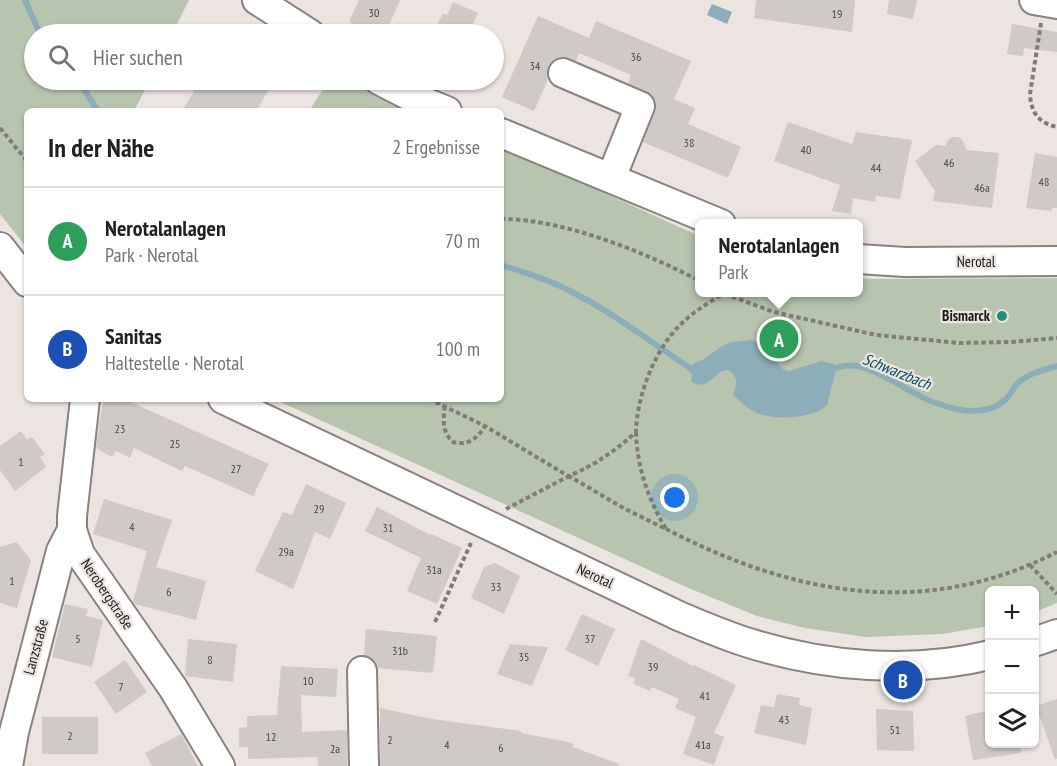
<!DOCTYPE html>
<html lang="de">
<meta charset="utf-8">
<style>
body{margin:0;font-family:"PT Sans Narrow",sans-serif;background:#f2f2f2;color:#202124}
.controls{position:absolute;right:18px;bottom:18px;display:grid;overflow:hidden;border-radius:9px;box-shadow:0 2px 4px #0004}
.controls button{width:54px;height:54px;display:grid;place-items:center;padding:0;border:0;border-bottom:2px solid #e0e0e0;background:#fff;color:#202124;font:30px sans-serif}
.you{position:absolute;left:675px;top:498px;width:21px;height:21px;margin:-15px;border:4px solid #fff;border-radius:50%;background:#1a73e8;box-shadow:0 0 0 9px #1a73e833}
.badge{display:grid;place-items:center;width:39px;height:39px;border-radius:50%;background:#1c9072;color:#fff;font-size:20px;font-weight:700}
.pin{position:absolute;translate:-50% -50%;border:3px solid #fff;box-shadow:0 2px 6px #0006}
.popup{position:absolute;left:695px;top:219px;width:168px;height:78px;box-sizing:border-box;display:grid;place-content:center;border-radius:9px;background:#fff;filter:drop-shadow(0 2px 4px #0005);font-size:20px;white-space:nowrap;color:#757577}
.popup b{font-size:22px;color:#202124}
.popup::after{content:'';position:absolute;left:50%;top:100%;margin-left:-12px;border:12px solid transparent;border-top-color:#fff}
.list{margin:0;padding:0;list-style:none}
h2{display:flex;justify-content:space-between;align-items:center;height:78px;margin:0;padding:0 24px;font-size:26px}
h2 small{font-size:20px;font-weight:400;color:#757577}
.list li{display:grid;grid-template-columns:39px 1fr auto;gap:18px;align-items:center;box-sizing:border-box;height:108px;padding:0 24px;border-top:2px solid #e0e0e0}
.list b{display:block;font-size:22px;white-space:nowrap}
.list p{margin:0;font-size:20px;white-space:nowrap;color:#757577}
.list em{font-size:20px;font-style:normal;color:#757577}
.icon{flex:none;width:33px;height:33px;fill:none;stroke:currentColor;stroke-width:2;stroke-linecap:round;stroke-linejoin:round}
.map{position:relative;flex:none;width:1057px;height:766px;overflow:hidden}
.search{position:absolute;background:#fff;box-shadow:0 2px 4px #0004;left:24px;top:24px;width:480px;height:66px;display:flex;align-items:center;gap:15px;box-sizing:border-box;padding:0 21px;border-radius:33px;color:#757577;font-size:22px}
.panel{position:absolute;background:#fff;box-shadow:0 2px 4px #0004;left:24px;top:108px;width:480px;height:294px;border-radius:9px}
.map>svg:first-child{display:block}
</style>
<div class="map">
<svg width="1057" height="766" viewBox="0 0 1057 766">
<rect width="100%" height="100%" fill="#ebe4e0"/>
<path fill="#b7c5ae" d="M0 0H189L172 34H34V80H150L134 111H27V248L0 214Z
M329 80H354L405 111H309Z
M501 149 554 170 699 236 700 292H858L859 278 870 279 1057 278V603L1035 612 1034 590H990L989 626 942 634 865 637 805 628 757 616 686 587 274 399H501Z"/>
<path fill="#8caeb9" d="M712 4 732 12 727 24 707 15Z
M751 340 770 345C776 356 775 368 789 371L821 361 834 364 836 370 827 405C814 419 772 421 755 412 746 408 740 401 733 395 737 384 739 377 728 370L722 371C712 378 704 391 691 381L692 374 688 371 694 363 703 360 722 346 732 342Z"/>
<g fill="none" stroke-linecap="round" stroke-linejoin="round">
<path stroke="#8caeb9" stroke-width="6" d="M25 0 40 34
M78 80 98 111
M501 265C524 272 549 280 570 291 611 311 652 343 690 368H699
M829 372C857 352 893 383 918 395 927 400 938 404 948 407 966 412 990 414 1005 400 1011 395 1013 387 1019 382 1029 373 1044 370 1057 366"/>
</g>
<path fill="#cfcac5" d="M359 0H400L386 32 374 26 371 33 349 22Z
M756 0H855L852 32 754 18Z
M889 0H917L913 19 887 14Z
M453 2 478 13 468 34H433L443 13 447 15Z
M538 16 589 38 596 21 691 61 674 99 695 108 688 124 741 147 728 178 643 142 655 112 656 103 653 97 646 91 628 83 631 75 579 53 576 61 560 57 553 60 548 66 547 74 548 79 534 111 502 97Z
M1012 24 1057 32V52L1024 48 1023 56 1007 54Z
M201 80H275L256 111H182Z
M788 122 852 144 856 132 912 140 900 199 876 196 875 202 853 198 851 214 832 211 840 185 774 161Z
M952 137H958L962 140 967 150 999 153 992 208 933 201 935 191 915 161 936 145 945 146 948 140Z
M1035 153 1057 157V208H1052L1051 211 1026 208Z
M104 399H124L269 464 253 496 185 466 182 471 134 448 130 458 116 451 112 457 96 448 100 417Z
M21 431 27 440 32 437 45 454 40 457 46 467 15 491 0 470V446Z
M306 484 346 503 330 539 315 532 293 589 255 571 283 512 292 515Z
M104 499 172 520 156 567 206 581 196 620 135 604 133 601 147 551 93 534Z
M377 507 430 535 431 534 462 548 437 604 407 591 421 558 365 531Z
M16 542 31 560 17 608 0 603V547Z
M495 563 520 576 504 614 471 598 484 567Z
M65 604 88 609 86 616 103 620 92 667 52 657Z
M582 614 615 629 598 666 565 650Z
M366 629 437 636 433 673 378 668 376 662 370 657 364 655Z
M188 639 237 644 233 682 185 676Z
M641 639 693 666 694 665 736 685 714 733 724 737 714 765 683 754 696 717 675 708 679 699 652 687 650 691 634 684 635 678 628 676Z
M510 644 548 647 532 686 497 674Z
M125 660 147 692 116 714 94 682Z
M281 666 338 669 336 697 301 695 302 732 347 730V766H318L317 757 248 759V747H239V728L247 727V716L277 715Z
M777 694 800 698 799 705 812 708 806 745 754 733 761 705 774 707Z
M1057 699V759H1055L1036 706Z
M380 708 432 719 521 731V733L573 743V747L619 764 618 766H380Z
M876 709 913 711 914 751 877 750Z
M990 710V744H1020L1021 753 973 760 965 716Z
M42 717H98V754H42Z
M181 734 198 766H152L145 753Z"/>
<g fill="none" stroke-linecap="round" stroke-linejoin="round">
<g stroke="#89827f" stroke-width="32">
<path id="minor" d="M257 0 310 34
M1034 0 1057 4
M563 73 640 106 611 178
M379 80 412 97 447 111
M501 133 721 224
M0 247 27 282
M858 259 905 262 1057 261
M85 399 72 516V530L80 554 173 688 220 766
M223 399 681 617C703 626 726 636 749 643 825 667 912 674 990 655
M1034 642 1057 634
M362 671 364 766
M8 766 14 732 61 551 72 530"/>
</g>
<path stroke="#817c79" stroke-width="4" stroke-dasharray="4.5 3" stroke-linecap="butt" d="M1041 23 1030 94C1031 112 1038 123 1057 127
M0 128 27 161
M501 219C564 219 644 252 700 281
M725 294 774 312 876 335 959 343 1011 342 1057 338
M429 399 485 426 568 476
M445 406C443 420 442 432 453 442 468 446 477 439 485 426
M636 432C637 467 648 499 666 529L625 509 569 476C596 464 614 452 636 432 637 396 654 351 680 325 694 311 710 302 726 292
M506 509 569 476
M666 529C793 595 924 620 1057 552
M1030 565 1057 594
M435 622 471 543"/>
<use href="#minor" stroke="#fff" stroke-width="28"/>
</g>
<circle fill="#1c9072" stroke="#ebe4e0" stroke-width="2" cx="1002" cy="316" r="6"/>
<g text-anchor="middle" stroke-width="4.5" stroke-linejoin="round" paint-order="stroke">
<g font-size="12" fill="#4a4744">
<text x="374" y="17">30</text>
<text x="837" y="18">19</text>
<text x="636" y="61">36</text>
<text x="535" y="70">34</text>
<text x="689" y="147">38</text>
<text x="806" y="154">40</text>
<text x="949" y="167">46</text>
<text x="876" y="172">44</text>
<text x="1044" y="186">48</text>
<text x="982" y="192">46a</text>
<text x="120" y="433">23</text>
<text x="175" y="448">25</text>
<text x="21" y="466">1</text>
<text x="236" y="473">27</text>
<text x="319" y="513">29</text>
<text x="132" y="531">4</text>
<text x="388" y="532">31</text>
<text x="286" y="556">29a</text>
<text x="434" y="574">31a</text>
<text x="12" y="585">1</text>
<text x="496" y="591">33</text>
<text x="169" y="596">6</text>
<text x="78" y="643">5</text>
<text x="590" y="643">37</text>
<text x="400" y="655">31b</text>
<text x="524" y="661">35</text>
<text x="210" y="664">8</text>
<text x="653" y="671">39</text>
<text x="308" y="685">10</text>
<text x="121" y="691">7</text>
<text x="705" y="700">41</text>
<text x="784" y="724">43</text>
<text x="895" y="734">51</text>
<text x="70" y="740">2</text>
<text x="271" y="741">12</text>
<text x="390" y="744">2</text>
<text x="447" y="749">4</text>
<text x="703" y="749">41a</text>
<text x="501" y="752">6</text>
<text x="335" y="753">2a</text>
</g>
<g font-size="15" fill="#1d1b19" stroke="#ebe4e0">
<text x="976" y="267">Nerotal</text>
<text transform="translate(595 576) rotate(25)" y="5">Nerotal</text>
<text transform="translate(107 594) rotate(56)" y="5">Nerobergstraße</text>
<text transform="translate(36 647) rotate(-75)" y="5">Lanzstraße</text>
</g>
<g font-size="15" font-weight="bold" fill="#1d1b19" stroke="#ebe4e0" text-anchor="end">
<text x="990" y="321">Bismarck</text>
</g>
<g font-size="16" font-style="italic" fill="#004d5e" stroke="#ebe4e0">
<text transform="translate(897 371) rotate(22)" y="6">Schwarzbach</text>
</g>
</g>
</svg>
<div class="controls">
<button>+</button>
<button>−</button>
<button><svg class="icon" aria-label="layers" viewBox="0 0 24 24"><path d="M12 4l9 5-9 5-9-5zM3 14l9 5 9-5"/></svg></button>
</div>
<div class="you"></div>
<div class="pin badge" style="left:779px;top:339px;background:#2e9e5b">A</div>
<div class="popup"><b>Nerotalanlagen</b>Park</div>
<div class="pin badge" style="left:903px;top:680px;background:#1a4fb4">B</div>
<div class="search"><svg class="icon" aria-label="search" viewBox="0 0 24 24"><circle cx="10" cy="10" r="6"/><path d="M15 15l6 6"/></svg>Hier suchen</div>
<section class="panel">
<h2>In der Nähe<small>2 Ergebnisse</small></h2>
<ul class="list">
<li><span class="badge" style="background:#2e9e5b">A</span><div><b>Nerotalanlagen</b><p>Park · Nerotal</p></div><em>70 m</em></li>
<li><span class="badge" style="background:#1a4fb4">B</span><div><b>Sanitas</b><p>Haltestelle · Nerotal</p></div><em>100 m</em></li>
</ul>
</section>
</div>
